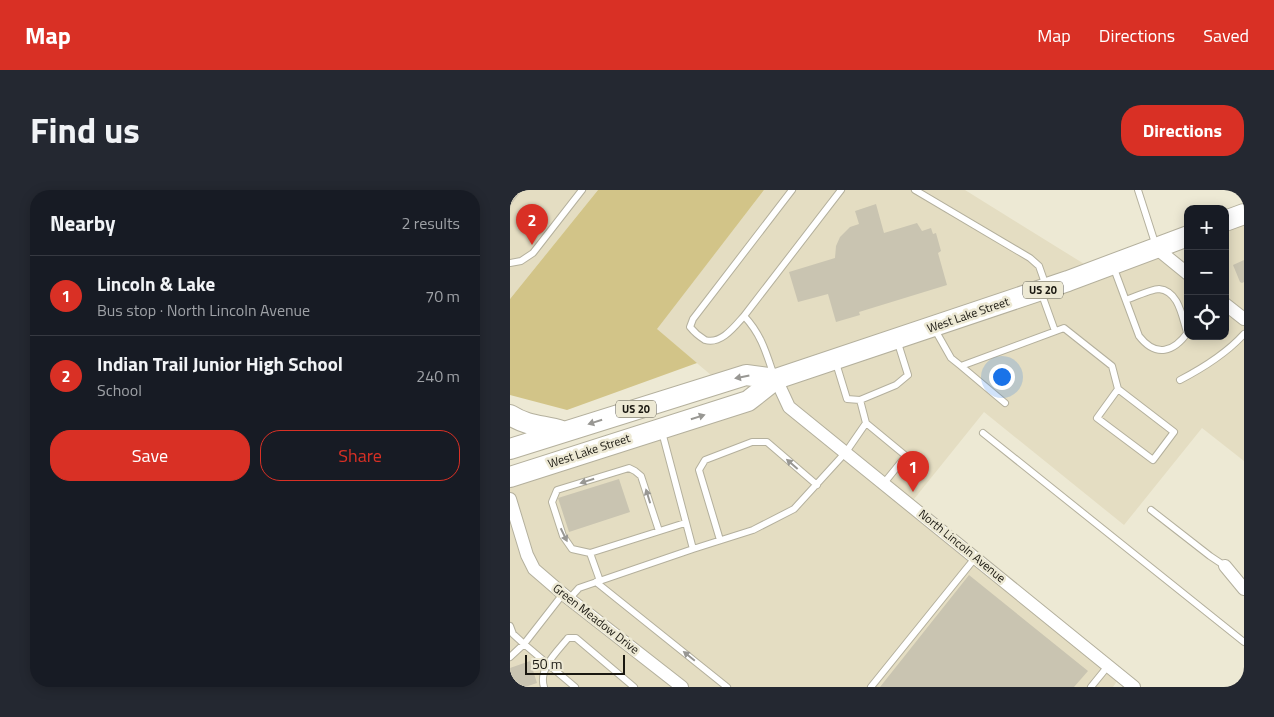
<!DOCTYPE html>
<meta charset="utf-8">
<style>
body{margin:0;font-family:"Titillium Web",sans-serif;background:#242831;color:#f1f3f6}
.controls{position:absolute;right:15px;top:15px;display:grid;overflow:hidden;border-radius:10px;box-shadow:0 2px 12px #0003}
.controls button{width:45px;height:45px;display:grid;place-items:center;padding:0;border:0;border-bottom:1px solid #363941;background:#171b24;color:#f1f3f6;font:25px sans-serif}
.scale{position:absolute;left:15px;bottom:12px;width:100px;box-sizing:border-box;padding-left:5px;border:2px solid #191710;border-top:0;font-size:14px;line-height:18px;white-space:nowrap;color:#191710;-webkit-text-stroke:4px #ede9d4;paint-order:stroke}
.you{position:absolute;left:491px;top:186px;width:18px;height:18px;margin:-12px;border:4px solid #fff;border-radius:50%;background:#1a73e8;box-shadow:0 0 0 8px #1a73e833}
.badge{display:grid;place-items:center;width:32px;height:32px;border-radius:50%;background:#d93025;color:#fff;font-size:16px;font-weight:700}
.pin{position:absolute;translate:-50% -41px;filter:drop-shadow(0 1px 2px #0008)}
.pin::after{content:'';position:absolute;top:26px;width:18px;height:15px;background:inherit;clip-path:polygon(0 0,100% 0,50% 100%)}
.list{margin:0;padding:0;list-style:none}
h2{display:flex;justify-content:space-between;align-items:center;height:65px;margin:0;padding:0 20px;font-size:21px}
h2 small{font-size:16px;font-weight:400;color:#9ea1a6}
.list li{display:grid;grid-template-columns:32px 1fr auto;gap:15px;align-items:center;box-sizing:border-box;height:80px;padding:0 20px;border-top:1px solid #363941}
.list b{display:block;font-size:19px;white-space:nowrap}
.list p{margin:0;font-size:16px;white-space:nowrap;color:#9ea1a6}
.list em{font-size:16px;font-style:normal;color:#9ea1a6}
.actions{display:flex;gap:10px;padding:15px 20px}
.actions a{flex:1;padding:11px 0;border:1px solid #d93025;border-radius:20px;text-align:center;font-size:18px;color:#d93025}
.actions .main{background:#d93025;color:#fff}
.icon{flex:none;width:28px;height:28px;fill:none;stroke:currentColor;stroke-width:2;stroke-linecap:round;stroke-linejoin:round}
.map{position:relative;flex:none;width:734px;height:497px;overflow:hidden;border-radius:20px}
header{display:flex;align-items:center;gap:30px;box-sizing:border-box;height:70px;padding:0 25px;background:#d93025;color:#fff}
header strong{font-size:24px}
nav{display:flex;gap:28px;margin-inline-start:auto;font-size:18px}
.intro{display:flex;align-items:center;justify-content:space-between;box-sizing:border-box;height:120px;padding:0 30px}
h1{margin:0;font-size:35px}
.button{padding:12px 22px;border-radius:20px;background:#d93025;color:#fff;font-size:18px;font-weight:700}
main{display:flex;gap:30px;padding:0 30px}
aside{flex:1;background:#171b24;border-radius:20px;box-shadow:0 2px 12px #0003}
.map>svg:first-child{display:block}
</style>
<header>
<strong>Map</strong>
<nav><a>Map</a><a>Directions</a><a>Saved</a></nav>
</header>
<div class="intro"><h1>Find us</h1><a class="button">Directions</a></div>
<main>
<aside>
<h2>Nearby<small>2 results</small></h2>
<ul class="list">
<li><span class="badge">1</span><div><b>Lincoln &amp; Lake</b><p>Bus stop · North Lincoln Avenue</p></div><em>70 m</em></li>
<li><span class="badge">2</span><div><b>Indian Trail Junior High School</b><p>School</p></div><em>240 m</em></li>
</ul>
<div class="actions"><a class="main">Save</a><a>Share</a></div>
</aside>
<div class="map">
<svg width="734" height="497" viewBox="0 0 734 497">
<rect width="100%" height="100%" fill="#ede9d4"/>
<path fill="#e4ddc2" d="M0 0H88L0 109Z
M254 0H455L579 77 269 184 207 190 146 139Z
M734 28V124L715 109V35Z
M645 63 678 89V146H715V120L734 135V271L692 238 614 335 474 222 396 319 607 491 603 497H0V285Z"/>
<path fill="#d2c488" d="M88 0H254L147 139 187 173 57 220 0 205V109Z"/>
<path fill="#c9c4b1" d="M0 0H12L0 16Z
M366 14 374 43 407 33 412 41 421 38 423 44 426 43 431 61 428 63 437 95 349 122 350 125 326 132 318 104 288 112 279 82 325 68 326 56 330 47 340 37 349 34 345 21Z
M734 70V92L732 93 730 92 723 75Z
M109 289 120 322 59 342 48 308Z
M459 385 578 481 564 497H370Z
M20 471 27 493 15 497H0V478Z"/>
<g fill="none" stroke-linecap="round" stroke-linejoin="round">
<g stroke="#b4b09d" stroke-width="8">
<path id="lane" d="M405 0 520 68 529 76 536 96
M628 0 646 56
M0 73 11 71 23 63 72 0
M603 76 629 146C646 168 664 162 678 142
M531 102 545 141
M616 110C624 107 642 99 649 99 669 101 672 127 677 142
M234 126C225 136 211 155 195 150 190 147 184 142 180 137L183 129 282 0
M424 138 441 168 451 176 554 138 602 176 608 199 587 228 643 270 664 242 608 199
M326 173 337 209 350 210 386 195 398 185 387 150
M451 176 495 213
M264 186C256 162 251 144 234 126L331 0
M670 190C693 178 716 164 734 144
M356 233 396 266 374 293
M473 243 734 452
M641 320 700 366 715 376
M210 350 189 280 195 270 242 252H257L307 295
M183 359 243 340 284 319 336 262 356 233 350 210
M80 363 62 359 53 346 42 312 47 300 119 278 125 281 131 286 149 341
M90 391 80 363 175 333
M86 392 217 497
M53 404 14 454 65 497
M59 409 69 398 183 359 152 242
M0 436 3 444 14 454 0 467
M34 497C28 478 48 461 58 448H66L124 497
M361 497 465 368
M581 497 598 476"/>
</g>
<g stroke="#b4b09d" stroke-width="14">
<path id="street" d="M646 58 678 84
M715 114 734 129
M266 189 279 217 624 497
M0 309 17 365 24 379 53 404 172 497
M715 376 734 399"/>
</g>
<g stroke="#b4b09d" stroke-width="22">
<path id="primary" d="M715 31 734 24
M0 225C19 237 33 235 52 241
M0 259 236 185 266 189
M0 287 238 211 266 189 558 91 678 46"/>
</g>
<use href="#lane" stroke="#fff" stroke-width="6"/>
<use href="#street" stroke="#fff" stroke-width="12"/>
<use href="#primary" stroke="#fff" stroke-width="20"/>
</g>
<defs><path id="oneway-solid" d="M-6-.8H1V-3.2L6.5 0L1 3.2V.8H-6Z" transform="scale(1.25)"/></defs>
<g fill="#989793">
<use href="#oneway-solid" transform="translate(232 187) rotate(169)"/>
<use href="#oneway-solid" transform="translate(188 227) rotate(-18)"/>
<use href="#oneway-solid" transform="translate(85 232) rotate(162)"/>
<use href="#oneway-solid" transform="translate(282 274) rotate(-139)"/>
<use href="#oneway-solid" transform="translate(77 291) rotate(163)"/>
<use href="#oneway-solid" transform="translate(138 306) rotate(-107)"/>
<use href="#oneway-solid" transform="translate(54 345) rotate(64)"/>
<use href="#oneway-solid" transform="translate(179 466) rotate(-141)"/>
</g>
<g text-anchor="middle" stroke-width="5" stroke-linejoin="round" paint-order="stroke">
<g fill="#ede9d4" stroke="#59564b" stroke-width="1">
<rect x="513" y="91.5" width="40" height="17" rx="4"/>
<rect x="106" y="210.5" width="40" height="17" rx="4"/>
</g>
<g font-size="11" font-weight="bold" fill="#191710">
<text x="533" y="104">US 20</text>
<text x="126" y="223">US 20</text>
</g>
<g font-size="12" fill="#191710" stroke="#ede9d4">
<text transform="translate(458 125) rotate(-19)" y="4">West Lake Street</text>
<text transform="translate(79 261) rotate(-18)" y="4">West Lake Street</text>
<text transform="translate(452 356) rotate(39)" y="4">North Lincoln Avenue</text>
<text transform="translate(86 429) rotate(38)" y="4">Green Meadow Drive</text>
</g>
</g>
</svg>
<div class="controls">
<button>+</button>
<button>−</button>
<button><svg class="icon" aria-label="locate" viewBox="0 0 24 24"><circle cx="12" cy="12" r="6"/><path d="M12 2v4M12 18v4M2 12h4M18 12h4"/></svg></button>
</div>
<div class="scale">50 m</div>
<div class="you"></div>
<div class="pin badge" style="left:403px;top:302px">1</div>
<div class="pin badge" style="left:22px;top:55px">2</div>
</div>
</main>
